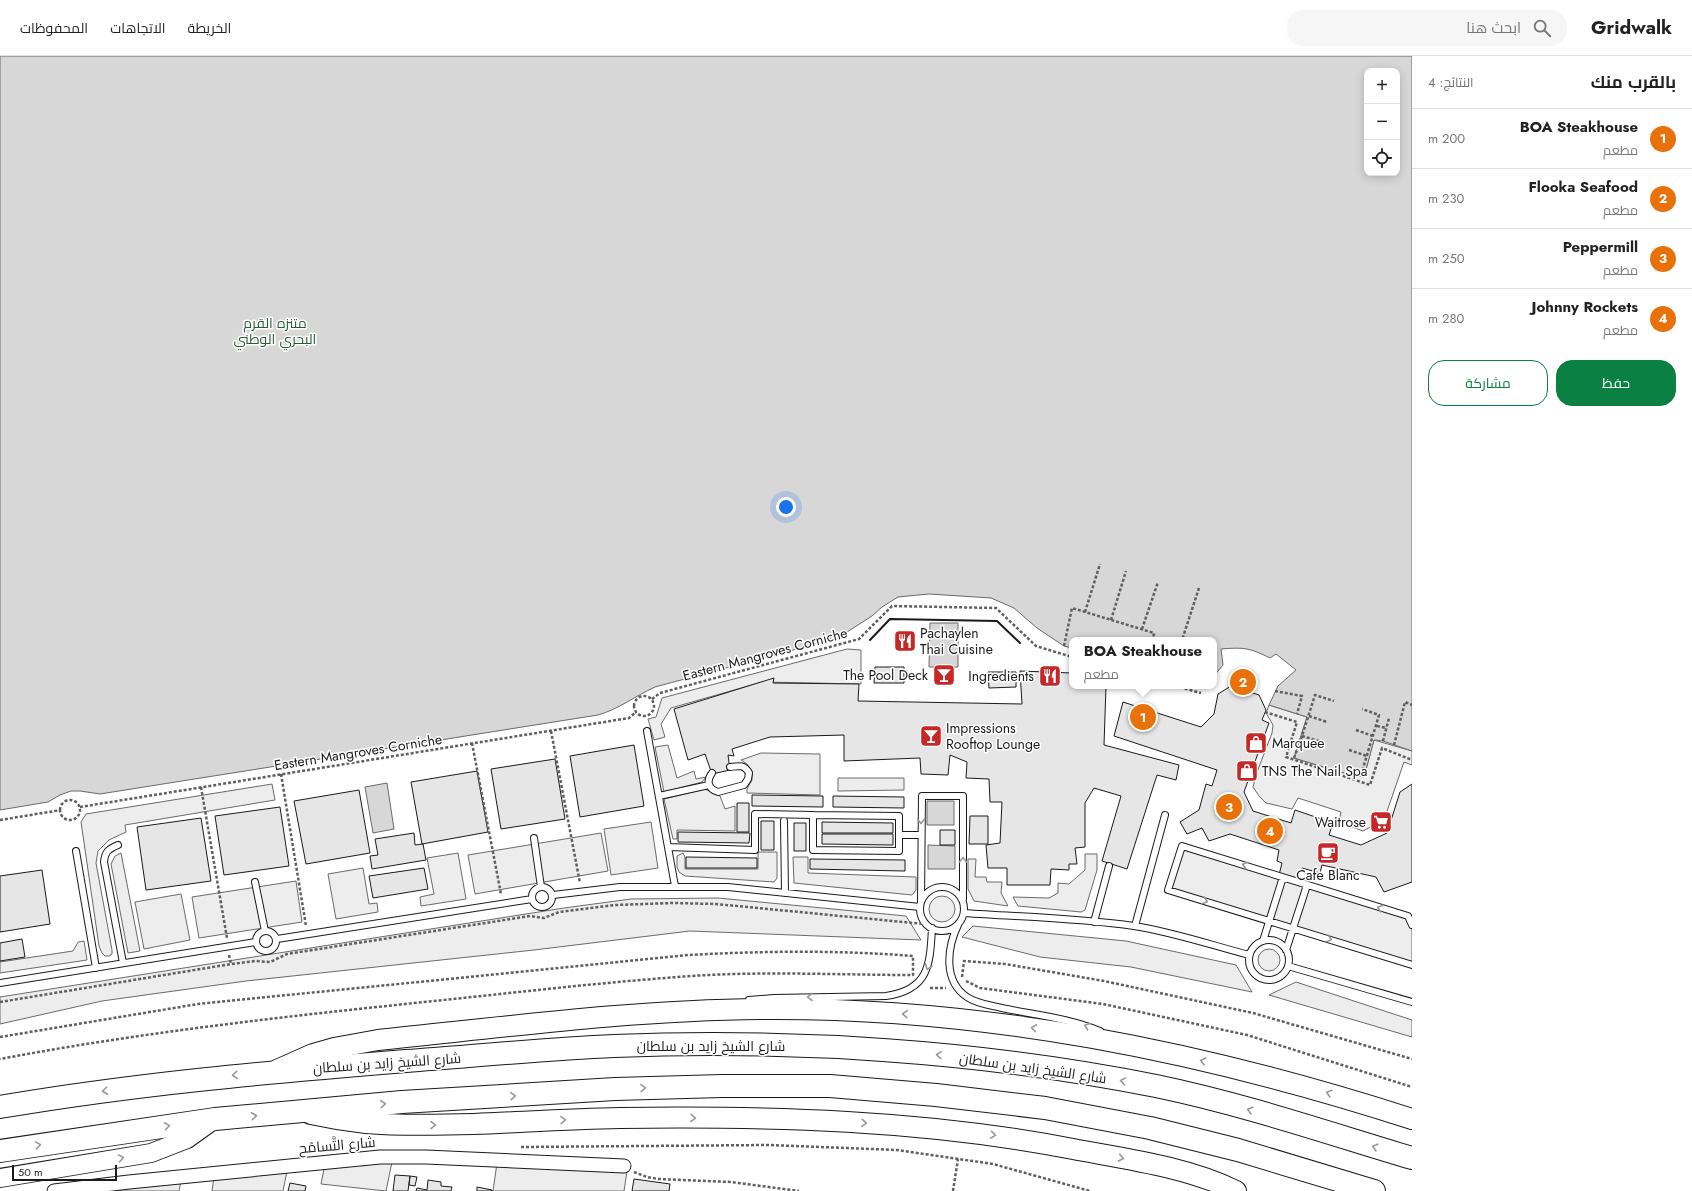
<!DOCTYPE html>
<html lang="ar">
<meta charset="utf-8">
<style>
body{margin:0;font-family:Jost,Cairo,sans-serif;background:#f6f6f6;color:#222;direction:rtl}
.controls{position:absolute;right:12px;top:12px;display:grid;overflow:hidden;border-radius:8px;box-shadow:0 2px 10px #0003}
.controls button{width:36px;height:36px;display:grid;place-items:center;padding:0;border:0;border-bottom:1px solid #e0e0e0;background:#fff;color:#222;font:20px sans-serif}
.scale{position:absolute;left:12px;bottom:10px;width:105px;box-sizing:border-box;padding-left:4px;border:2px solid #1a1a1a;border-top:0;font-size:11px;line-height:14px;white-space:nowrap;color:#1a1a1a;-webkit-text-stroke:3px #fff;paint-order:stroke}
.you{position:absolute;left:786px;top:451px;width:14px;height:14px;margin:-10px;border:3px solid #fff;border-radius:50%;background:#1a73e8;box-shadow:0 0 0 6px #1a73e833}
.badge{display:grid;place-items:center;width:26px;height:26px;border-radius:50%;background:#0b8043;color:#fff;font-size:13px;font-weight:700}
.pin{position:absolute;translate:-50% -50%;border:2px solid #fff;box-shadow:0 1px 4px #0006}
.popup{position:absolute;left:1069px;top:581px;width:148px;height:52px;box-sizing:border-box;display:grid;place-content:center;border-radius:8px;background:#fff;filter:drop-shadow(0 1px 3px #0005);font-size:13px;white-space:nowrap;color:#767676}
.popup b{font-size:15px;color:#222}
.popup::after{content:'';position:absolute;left:50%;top:100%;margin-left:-8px;border:8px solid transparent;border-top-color:#fff}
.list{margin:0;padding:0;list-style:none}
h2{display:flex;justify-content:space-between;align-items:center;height:52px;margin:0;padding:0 16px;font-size:17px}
h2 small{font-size:13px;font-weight:400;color:#767676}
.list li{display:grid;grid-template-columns:26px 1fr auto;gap:12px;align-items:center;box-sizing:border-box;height:60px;padding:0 16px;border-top:1px solid #e0e0e0}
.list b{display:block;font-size:15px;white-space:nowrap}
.list p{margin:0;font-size:13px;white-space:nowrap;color:#767676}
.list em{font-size:13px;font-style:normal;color:#767676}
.actions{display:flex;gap:8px;padding:12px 16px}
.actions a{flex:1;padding:9px 0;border:1px solid #0b8043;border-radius:16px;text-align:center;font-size:14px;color:#0b8043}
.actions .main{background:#0b8043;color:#fff}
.icon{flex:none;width:22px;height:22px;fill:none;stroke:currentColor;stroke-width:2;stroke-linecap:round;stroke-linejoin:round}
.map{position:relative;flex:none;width:1412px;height:1135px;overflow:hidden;direction:ltr}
header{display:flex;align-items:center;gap:24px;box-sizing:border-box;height:56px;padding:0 20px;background:#fff;border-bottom:1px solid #e0e0e0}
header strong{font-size:19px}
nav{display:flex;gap:22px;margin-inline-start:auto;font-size:14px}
.search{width:280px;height:36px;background:#f6f6f6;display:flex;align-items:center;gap:10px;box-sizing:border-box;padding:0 14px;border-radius:16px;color:#767676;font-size:15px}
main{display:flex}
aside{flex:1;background:#fff}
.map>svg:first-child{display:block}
</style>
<header>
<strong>Gridwalk</strong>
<div class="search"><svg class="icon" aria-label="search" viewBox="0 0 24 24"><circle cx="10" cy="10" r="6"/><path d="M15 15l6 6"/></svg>ابحث هنا</div>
<nav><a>الخريطة</a><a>الاتجاهات</a><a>المحفوظات</a></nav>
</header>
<main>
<aside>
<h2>بالقرب منك<small>النتائج: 4</small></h2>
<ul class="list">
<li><span class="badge" style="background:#e8710a">1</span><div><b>BOA Steakhouse</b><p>مطعم</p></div><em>200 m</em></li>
<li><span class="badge" style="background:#e8710a">2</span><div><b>Flooka Seafood</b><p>مطعم</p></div><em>230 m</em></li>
<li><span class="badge" style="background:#e8710a">3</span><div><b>Peppermill</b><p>مطعم</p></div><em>250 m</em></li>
<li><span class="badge" style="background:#e8710a">4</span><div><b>Johnny Rockets</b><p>مطعم</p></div><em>280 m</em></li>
</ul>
<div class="actions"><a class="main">حفظ</a><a>مشاركة</a></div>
</aside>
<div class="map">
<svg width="1412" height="1135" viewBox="0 0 1412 1135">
<rect width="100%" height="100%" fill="#fff"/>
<path fill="#ededed" stroke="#6a6a6a" d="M847 593 861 594V628L762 626 671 652 661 668 665 681 654 684 648 663 656 661 662 642Z
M1269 649 1307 661 1294 702 1340 716 1364 721 1374 684 1412 695V709L1404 706 1384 764 1363 775 1339 766 1341 756 1298 742 1292 753 1266 747 1259 740 1253 731 1257 716 1272 677 1273 669 1266 657Z
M668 689 677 722 694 715 696 723 706 721 702 726 664 736 655 691Z
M761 697 820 698V739L747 737V733L752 724V715L747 708 741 704Z
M838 722H904V734L838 735Z
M272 728 275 744 125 769 126 776 109 784 98 795 96 807 112 894V898L109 900H105L102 897 99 890 81 766 86 758Z
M705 733 720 740 725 753 735 750V775L677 774V783H673L664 743Z
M651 766 658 812 611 819 604 773Z
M601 777 608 815 475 838 468 799Z
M1182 790 1408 860 1412 869V909L1168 834Z
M758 796H777V822L774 826 685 820 679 816 677 811V800L683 797 685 801V813H758Z
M121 797 140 895 128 897 111 808 115 800Z
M458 797 466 843 421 850 420 841 434 838 427 802Z
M1085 798H1097V814L1085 854 1081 856 1018 850 1013 841 1049 842 1058 837V827L1069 828 1085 814Z
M793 801H808V817L916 821V834L912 839 794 827Z
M968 803H976L975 821H986L987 826H1002L1001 837 1008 850 974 845 968 833Z
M363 812 369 848 377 847 378 856 336 863 328 818Z
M296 825 302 866 199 882 192 841Z
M181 838 190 884 144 893 135 846Z
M929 853a13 13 0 1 1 26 0a13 13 0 1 1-26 0Z
M718 842 906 860 921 884 690 875 534 894 246 925 102 945 0 968V941L564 852 631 843Z
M973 870 1126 885 1236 909 1252 936 1131 911 1040 901 962 881Z
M84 885 87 904 0 917V906L73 895 78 886Z
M1258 904a11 11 0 1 1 22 0a11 11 0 1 1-22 0Z
M1296 926 1412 964V981L1269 939Z
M392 1106 386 1135 321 1128 324 1113Z
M497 1107 627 1115 624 1135H493Z
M287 1115 283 1135H212L214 1121Z
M181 1125 179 1135H112L113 1132Z"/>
<path fill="#d7d7d7" stroke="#6a6a6a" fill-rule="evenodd" d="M0 0H1412V695L1383 685 1374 684 1364 721 1340 716 1294 702 1307 661 1269 649 1278 630 1296 614 1276 598 1270 602C1250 592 1244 591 1221 593L1223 609 1214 620V584H1072V592L1064 590 1037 572 1014 552 991 542 929 538 898 541 882 551 872 560 847 576 812 589 655 631C635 640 619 653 598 659L100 738 80 735H71L60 739 48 746 0 754ZM1367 15H1397V117H1367Z
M930 567H958V611H929Z
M387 727 394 773 373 777 365 731Z
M927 745H954V769H927Z
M928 789 955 790V813H928Z"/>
<path fill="#e6e6e6" stroke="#1a1a1a" d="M875 611H904V627H874Z
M1020 615 1072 617V630H1106L1104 689 1179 709 1176 724 1157 719 1127 813 1102 805 1121 740 1094 732 1085 747V791L1075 792 1077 808H1069V814L1051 813 1050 829H1007V812H988L986 789 1000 787 1002 746H990L989 723 966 722 967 706 950 699 948 719 921 718 920 702 844 705V679L770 681 732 693 734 700 728 699 730 714 712 718 705 698 688 704 674 653 774 622 773 627 859 628 858 645 1022 648Z
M988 616H1016V631L989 632Z
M1231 630 1259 639 1266 654 1262 664 1269 667 1244 736 1253 755 1291 767 1295 754 1333 767 1329 779 1361 789 1387 777 1400 736 1412 728V826L1384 836 1376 821 1322 809 1320 817 1302 812 1296 824 1279 819 1282 807 1277 805 1279 794 1230 778 1209 785 1202 772 1187 778 1180 766 1199 754 1206 728 1212 730 1217 714 1114 680 1123 646 1201 671 1214 658 1218 638Z
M634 689 644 750 580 761 570 700Z
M555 703 565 763 501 773 491 713Z
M477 715 488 776 422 788 411 726Z
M359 734 370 797 306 808 294 745Z
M752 739 823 740V751L752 750Z
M833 740 904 741V752L833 751Z
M737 747H749V776H737Z
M280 751 289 810 224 819 215 760Z
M970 760H988V788H969Z
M201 762 211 825 146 834 137 771Z
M761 765H774V794H761Z
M822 766 893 767V777H822Z
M794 767H806V795H794Z
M940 774H955V789H940Z
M678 776 750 777 749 787 678 786Z
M414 777 415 789 423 788 426 804 372 813 370 800 378 799 375 783Z
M822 778H893V789L822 788Z
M686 801 757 802V812H686Z
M810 803 905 804V815L810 813Z
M424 812 428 833 373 842 369 820Z
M42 814 50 868 0 876V820Z
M22 883 25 901 0 905V887Z
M395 1119 410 1120 408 1135H393Z
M410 1120 417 1121 415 1130 409 1129Z
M634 1123 670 1128 669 1135H632Z
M428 1124 441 1126V1130L452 1131 451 1135H416L417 1132 427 1134Z
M290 1127 306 1130 305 1135H288Z
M477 1131 492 1134V1135H477Z"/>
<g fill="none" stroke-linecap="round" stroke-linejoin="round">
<g stroke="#1a1a1a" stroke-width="8">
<path id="lane" d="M647 675 675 830
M712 717C706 725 708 733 718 736L744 729 748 723 749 717C744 708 738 710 730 711
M659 740 709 729
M813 759 899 760V795L813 794Z
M784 765 785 837
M899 779H921
M534 782 541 831
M118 789C108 793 105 796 104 806L123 907
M668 791 755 794V758L813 759
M76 795 96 912
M255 826 265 875
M920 853a22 22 0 1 1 44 0a22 22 0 1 1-44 0Z
M532 841a10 10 0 1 1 20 0a10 10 0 1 1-20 0Z
M553 839 620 831H728L920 851
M921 846 922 740H963V843
M964 857C1021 861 1078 862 1134 870 1173 876 1211 889 1249 899
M1094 866 1109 810
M958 869C947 892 943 925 967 941 977 948 990 949 1002 952 1035 959 1068 962 1100 975
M1412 869 1408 860 1182 790 1168 834 1412 909
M1135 870 1165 759
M256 885a10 10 0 1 1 20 0a10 10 0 1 1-20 0Z
M277 883 532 843
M1249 904a20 20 0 1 1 40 0a20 20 0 1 1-40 0Z
M1263 885 1283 821
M1286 894 1307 829
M1288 910 1412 946
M0 927 256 886
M749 944 774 942 886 940C929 934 930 909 932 872"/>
</g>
<g stroke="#1a1a1a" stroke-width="15">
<path id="street" d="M54 1135 129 1126 380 1101H426L624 1110"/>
</g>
<g stroke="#1a1a1a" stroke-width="20">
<path id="secondary" d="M0 1122 151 1097 187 1083 215 1063"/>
</g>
<g stroke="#1a1a1a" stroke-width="22">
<path id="primary" d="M277 1014 313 998 334 992 378 984C506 971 633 954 761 953 984 951 1201 995 1412 1063
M311 1058C329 1062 347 1065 366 1067 402 1070 438 1069 474 1068 523 1066 571 1063 620 1062 771 1060 924 1064 1073 1093 1126 1103 1188 1111 1236 1135"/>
</g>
<g stroke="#1a1a1a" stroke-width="24">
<path id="highway" d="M0 1051C135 1028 270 1016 406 1005 475 1000 545 993 614 990 792 983 982 995 1156 1030 1243 1048 1328 1077 1412 1102
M0 1095 215 1063 402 1046 615 1033 722 1030H830L936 1039 1045 1052 1150 1072 1238 1094 1374 1135"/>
</g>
<path stroke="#5f5f5f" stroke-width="2.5" stroke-dasharray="3 2" stroke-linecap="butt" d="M1085 556 1100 508
M1111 564 1126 515
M1142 573 1158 526
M1194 584 1183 581 1199 532
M1064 590 1072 552 1154 577 1153 584
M1175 630 1201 637
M1275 635 1302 640 1297 658
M634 650a10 10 0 1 1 20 0a10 10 0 1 1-20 0Z
M652 643 660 637 859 583 892 550 996 552 1036 590 1072 601
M1265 656 1297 666 1286 701 1370 729 1382 692 1412 704
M1309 660 1327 666
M1377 670 1386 672
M1356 674 1373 680
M551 675 580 827
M1302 680 1322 686
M1383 685 1389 662
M472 687 501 838
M1394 689 1405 646 1412 649
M1349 694 1367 700
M1294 702 1302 680 1315 639 1334 645
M281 718 306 870
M1361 719 1379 659 1362 653
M201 731 227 882
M60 754a10 10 0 1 1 20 0a10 10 0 1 1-20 0Z
M80 751 629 662 636 656
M0 764 61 754
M229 899 231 908
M962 921 964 905 1005 908 1104 925 1253 957 1412 1003
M966 925 980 932 1103 948 1247 979 1412 1031
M930 932H946
M0 946 231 908 255 905 270 906 287 898 530 860 544 862 559 856 615 849 673 847 716 848 924 868
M0 981 198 948 688 899C763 895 838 894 913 900V919C839 919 765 915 691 920 606 926 520 936 434 945 289 960 143 976 0 1003
M521 1091 769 1089 897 1094 993 1108 1090 1135
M634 1116 647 1121 658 1123 731 1126 799 1135
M953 1135 958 1103"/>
<use href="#lane" stroke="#fff" stroke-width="6"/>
<use href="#street" stroke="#fff" stroke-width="13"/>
<use href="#secondary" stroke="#fff" stroke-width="18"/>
<use href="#primary" stroke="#fff" stroke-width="20"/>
<use href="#highway" stroke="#fff" stroke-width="22"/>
<path stroke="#1a1a1a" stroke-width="2" d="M870 584 890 563 997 565 1020 587"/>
</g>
<defs><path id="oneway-chevron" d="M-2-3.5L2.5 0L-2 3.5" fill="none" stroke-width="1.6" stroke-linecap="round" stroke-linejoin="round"/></defs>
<g stroke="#989898">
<use href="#oneway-chevron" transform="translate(921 765) rotate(90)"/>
<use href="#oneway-chevron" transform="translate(963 804) rotate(-90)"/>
<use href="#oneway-chevron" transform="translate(1245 809) rotate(-163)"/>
<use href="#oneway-chevron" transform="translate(1205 845) rotate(17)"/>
<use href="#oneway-chevron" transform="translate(1380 852) rotate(-162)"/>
<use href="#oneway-chevron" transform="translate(1329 883) rotate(17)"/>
<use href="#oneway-chevron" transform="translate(928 911) rotate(111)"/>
<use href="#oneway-chevron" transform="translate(810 941) rotate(179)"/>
<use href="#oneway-chevron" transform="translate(905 958) rotate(-176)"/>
<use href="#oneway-chevron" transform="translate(1087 970) rotate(-160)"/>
<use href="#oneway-chevron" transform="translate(1034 972) rotate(-172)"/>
<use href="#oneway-chevron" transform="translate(939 999) rotate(-175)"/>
<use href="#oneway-chevron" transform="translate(1203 1005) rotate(-167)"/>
<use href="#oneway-chevron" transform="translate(235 1019) rotate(175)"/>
<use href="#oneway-chevron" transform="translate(1123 1025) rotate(-170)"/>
<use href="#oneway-chevron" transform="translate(643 1032) rotate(-2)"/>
<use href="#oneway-chevron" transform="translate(105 1035) rotate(173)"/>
<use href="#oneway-chevron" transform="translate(1329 1037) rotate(-163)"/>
<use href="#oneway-chevron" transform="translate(513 1040) rotate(-4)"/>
<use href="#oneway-chevron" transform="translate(383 1048) rotate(-5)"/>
<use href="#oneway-chevron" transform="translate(1250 1054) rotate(-164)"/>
<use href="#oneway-chevron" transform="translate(254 1060) rotate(-6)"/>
<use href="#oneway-chevron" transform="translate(693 1062) rotate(1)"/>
<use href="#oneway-chevron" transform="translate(563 1064) rotate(-2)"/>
<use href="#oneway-chevron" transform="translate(864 1067) rotate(4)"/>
<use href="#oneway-chevron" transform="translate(433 1069) rotate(-1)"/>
<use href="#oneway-chevron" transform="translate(167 1070) rotate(-8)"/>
<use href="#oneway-chevron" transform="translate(993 1079) rotate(8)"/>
<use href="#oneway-chevron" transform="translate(38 1089) rotate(-9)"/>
<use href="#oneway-chevron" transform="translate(1375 1091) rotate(-164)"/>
<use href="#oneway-chevron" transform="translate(121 1102) rotate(-10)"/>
<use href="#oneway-chevron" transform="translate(1121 1102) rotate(11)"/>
</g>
<defs>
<g id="restaurant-square" transform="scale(1.15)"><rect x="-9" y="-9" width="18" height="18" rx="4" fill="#c62828" stroke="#fff"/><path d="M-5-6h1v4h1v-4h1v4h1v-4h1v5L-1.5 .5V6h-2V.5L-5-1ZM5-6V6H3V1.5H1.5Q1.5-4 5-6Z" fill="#fff"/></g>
<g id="bar-square" transform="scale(1.15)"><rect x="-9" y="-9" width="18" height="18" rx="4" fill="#c62828" stroke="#fff"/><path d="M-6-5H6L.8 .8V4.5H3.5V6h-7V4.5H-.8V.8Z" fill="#fff"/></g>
<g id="shop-square" transform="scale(1.15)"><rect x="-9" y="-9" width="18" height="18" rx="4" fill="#c62828" stroke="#fff"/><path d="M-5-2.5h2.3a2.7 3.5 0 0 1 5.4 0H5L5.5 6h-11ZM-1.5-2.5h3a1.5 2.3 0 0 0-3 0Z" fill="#fff"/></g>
<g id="supermarket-square" transform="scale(1.15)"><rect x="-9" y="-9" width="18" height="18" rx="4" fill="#c62828" stroke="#fff"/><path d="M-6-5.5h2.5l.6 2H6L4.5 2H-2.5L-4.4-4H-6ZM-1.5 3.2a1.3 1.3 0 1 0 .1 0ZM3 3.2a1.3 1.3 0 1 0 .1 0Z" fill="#fff"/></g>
<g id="cafe-square" transform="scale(1.15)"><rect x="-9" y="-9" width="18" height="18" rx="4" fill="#c62828" stroke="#fff"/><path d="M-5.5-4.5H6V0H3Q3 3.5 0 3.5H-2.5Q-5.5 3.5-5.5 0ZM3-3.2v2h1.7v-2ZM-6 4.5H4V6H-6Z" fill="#fff"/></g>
</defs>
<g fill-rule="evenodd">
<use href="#restaurant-square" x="905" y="585"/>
<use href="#bar-square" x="944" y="619"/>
<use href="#restaurant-square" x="1050" y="620"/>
<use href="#bar-square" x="931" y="680"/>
<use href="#shop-square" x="1256" y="687"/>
<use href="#shop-square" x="1247" y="715"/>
<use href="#supermarket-square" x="1381" y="766"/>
<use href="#cafe-square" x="1328" y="797"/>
</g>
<g text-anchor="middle" stroke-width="3" stroke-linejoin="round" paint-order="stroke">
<g font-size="14" fill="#2b5a34" stroke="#fff">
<text x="275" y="272">متنزه القرم<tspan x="275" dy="16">البحري الوطني</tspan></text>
</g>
<g font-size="14" fill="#1a1a1a" stroke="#fff" text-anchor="start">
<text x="920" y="582">Pachaylen<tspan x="920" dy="16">Thai Cuisine</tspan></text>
<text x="928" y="624" text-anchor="end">The Pool Deck</text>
<text x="1034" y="625" text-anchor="end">Ingredients</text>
<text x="946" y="677">Impressions<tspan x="946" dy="16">Rooftop Lounge</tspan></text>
<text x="1272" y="692">Marquee</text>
<text x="1262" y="720">TNS The Nail Spa</text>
<text x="1366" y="771" text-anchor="end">Waitrose</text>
<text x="1328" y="824" text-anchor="middle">Cafe Blanc</text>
</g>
<g font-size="14" fill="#1a1a1a" stroke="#fff">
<text transform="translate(765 598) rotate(-15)" y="5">Eastern Mangroves Corniche</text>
<text transform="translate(358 696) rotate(-9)" y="5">Eastern Mangroves Corniche</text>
<text x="711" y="995">شارع الشيخ زايد بن سلطان</text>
<text transform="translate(387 1007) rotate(-4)" y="5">شارع الشيخ زايد بن سلطان</text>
<text transform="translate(1033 1012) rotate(8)" y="5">شارع الشيخ زايد بن سلطان</text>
<text transform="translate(337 1089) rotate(-5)" y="5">شارع التَّسامُح</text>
</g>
</g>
</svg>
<div class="controls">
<button>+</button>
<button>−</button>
<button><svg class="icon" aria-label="locate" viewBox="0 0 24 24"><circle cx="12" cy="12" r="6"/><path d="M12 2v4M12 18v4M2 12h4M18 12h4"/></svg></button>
</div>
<div class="scale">50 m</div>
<div class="you"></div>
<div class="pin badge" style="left:1143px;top:661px;background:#e8710a">1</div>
<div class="popup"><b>BOA Steakhouse</b>مطعم</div>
<div class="pin badge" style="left:1243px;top:626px;background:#e8710a">2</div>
<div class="pin badge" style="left:1229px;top:751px;background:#e8710a">3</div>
<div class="pin badge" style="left:1270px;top:775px;background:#e8710a">4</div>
</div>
</main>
